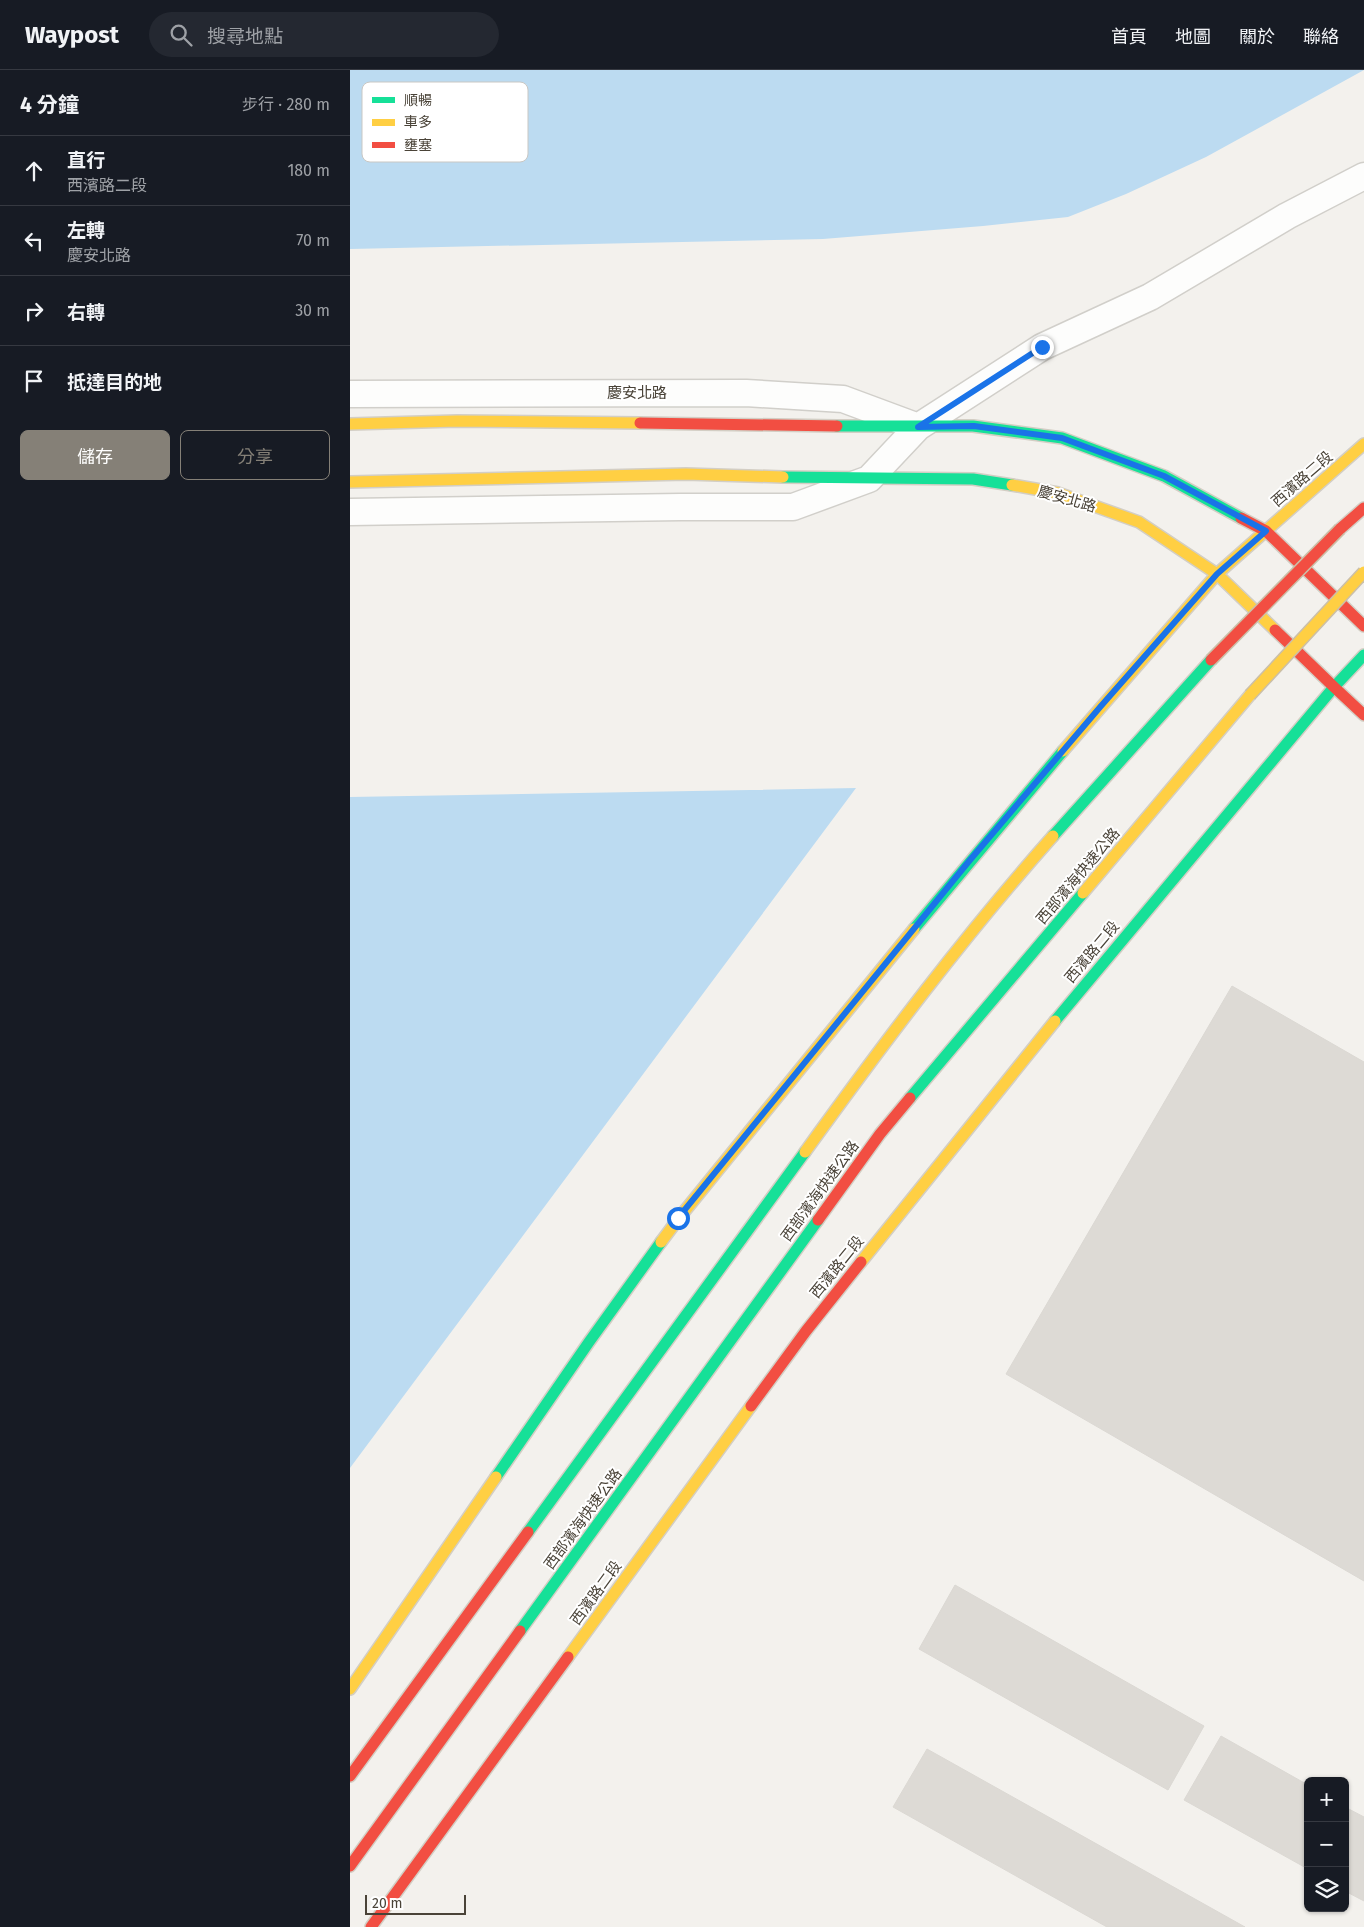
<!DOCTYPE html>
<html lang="zh-TW">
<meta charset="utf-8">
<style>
body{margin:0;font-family:"Fira Sans","Noto Sans TC",sans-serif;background:#242831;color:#f1f3f6}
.controls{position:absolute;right:15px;bottom:15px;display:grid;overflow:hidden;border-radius:8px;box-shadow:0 1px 4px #0004}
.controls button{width:45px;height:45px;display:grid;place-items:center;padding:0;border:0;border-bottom:1px solid #363941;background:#171b24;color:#f1f3f6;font:25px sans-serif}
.scale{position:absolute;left:15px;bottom:12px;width:101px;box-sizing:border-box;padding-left:5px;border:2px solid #4a4338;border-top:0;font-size:14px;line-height:18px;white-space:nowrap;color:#4a4338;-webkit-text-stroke:4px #fff;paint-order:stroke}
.stop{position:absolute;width:15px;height:15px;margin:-11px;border:4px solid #1a73e8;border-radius:50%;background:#fff}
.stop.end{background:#1a73e8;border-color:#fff;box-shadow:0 1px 5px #0008}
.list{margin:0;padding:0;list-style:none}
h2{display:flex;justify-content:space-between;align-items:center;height:65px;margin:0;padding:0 20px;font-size:21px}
h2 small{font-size:16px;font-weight:400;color:#9ea1a6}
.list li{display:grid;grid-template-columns:32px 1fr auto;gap:15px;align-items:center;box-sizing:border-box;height:70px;padding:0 20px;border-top:1px solid #363941}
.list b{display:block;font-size:19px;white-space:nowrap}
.list p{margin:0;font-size:16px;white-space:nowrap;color:#9ea1a6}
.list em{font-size:16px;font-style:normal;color:#9ea1a6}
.actions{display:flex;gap:10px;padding:15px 20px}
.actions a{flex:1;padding:11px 0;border:1px solid #858077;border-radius:8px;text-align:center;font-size:18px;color:#858077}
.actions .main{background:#858077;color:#fff}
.icon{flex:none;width:28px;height:28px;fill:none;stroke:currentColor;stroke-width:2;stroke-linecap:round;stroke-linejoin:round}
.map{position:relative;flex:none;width:1014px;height:1857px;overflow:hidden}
header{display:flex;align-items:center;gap:30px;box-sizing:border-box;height:70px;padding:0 25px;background:#171b24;border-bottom:1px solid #363941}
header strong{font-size:24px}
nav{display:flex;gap:28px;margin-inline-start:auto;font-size:18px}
.search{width:350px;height:45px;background:#242831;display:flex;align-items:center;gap:12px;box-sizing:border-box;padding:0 18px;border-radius:28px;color:#9ea1a6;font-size:19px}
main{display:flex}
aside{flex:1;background:#171b24}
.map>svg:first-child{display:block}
</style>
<header>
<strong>Waypost</strong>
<div class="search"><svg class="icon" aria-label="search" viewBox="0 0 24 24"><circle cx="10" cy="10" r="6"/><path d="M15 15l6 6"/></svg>搜尋地點</div>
<nav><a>首頁</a><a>地圖</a><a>關於</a><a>聯絡</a></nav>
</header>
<main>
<aside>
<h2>4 分鐘<small>步行 · 280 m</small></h2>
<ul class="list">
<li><svg class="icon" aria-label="ahead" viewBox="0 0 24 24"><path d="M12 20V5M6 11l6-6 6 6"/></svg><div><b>直行</b><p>西濱路二段</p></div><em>180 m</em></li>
<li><svg class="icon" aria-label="left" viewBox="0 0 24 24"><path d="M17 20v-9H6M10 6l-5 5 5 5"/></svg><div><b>左轉</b><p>慶安北路</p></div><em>70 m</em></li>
<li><svg class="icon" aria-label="right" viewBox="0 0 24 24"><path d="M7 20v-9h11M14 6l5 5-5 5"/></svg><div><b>右轉</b></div><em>30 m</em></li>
<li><svg class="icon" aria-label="arrive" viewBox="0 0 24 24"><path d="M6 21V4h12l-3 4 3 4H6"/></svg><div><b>抵達目的地</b></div></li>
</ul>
<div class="actions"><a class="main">儲存</a><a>分享</a></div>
</aside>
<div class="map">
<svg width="1014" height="1857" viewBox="0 0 1014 1857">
<rect width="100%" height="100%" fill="#f3f1ed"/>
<path fill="#bcdbf1" d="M0 0H1014L856 87 776 124 718 147 633 156 473 169 0 179Z
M506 718 0 1398V727Z"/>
<path fill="#dddad5" stroke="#dbd8d3" d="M882 916 1014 992V1511L656 1304Z
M605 1515 854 1656 818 1720 569 1579Z
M871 1666 958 1715V1799L834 1730Z
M577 1679 895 1857H757L543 1737Z
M995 1737 1014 1747V1831L995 1821Z"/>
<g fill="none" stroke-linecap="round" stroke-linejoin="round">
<g stroke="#d1cfca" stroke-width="29">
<path id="street" d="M0 324 396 323 493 329 563 355
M0 442 331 437H443L519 409 568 357 692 277 800 227 937 146 1014 106"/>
</g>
<g stroke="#d3cec4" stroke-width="14">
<path id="fast" d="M487 356H623L712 368 814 406 891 448
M433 407 623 409 662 415
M703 766 861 590
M564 859 713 681
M705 951 984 617 1014 585
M560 1028 733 823
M146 1407 239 1272 311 1172
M178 1462 455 1082
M170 1561 468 1150"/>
</g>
<g stroke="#d3cec4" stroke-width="14">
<path id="slow" d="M0 354 107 351 290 353
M0 412 336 404 433 407
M662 415 708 423 789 452 867 504 925 560
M713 681 867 504 1014 374
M733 823 900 625
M455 1082C533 974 614 866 703 766
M311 1172 329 1148 564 859
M511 1192 705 951
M218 1587 401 1336
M0 1619 146 1407"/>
</g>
<g stroke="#d3cec4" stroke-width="14">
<path id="jam" d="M290 353 487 356
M891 448 916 461 1014 556
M990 459 1014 438
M925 560 984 617
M984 617 1014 645
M468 1150 530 1064 560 1028
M401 1336 456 1261 511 1192
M0 1706 178 1462
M0 1796 170 1561
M21 1857 218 1587"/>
</g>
<use href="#street" stroke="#fdfdfc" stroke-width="26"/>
<use href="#fast" stroke="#16e098" stroke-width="11"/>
<use href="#slow" stroke="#ffcf43" stroke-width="11"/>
<use href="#jam" stroke="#f24e42" stroke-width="11"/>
<g stroke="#cbbfa8" stroke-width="14" stroke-linecap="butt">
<path id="slow-bridge" d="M900 625 1014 502"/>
</g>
<g stroke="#cbbfa8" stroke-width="14" stroke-linecap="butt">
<path id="jam-bridge" d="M861 590 990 459"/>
</g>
<use href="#slow-bridge" stroke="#ffcf43" stroke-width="11"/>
<use href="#jam-bridge" stroke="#f24e42" stroke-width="11"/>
</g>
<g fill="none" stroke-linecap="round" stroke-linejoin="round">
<path stroke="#1a73e8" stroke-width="6" d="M328 1148 620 790 751 636 867 504 916 461 814 406 712 368 624 356 568 357 692 277"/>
</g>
<g text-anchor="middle" stroke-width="4" stroke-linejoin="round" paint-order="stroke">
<g font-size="15" fill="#4a4338" stroke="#fff">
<text x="287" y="328">慶安北路</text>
<text transform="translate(952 409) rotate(-41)" y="5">西濱路二段</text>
<text transform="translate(717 429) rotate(16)" y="5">慶安北路</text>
<text transform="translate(728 806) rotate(-50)" y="5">西部濱海快速公路</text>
<text transform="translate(742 882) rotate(-50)" y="5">西濱路二段</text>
<text transform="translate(470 1121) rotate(-54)" y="5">西部濱海快速公路</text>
<text transform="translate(487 1197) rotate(-51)" y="5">西濱路二段</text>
<text transform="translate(233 1449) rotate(-54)" y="5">西部濱海快速公路</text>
<text transform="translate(246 1523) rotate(-54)" y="5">西濱路二段</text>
</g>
</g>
<rect x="12" y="12" width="166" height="80" rx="8" fill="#fff" stroke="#c9c7c3" stroke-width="1"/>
<rect x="22" y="27" width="23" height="6" fill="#16e098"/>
<rect x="22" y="49" width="23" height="7" fill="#ffcf43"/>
<rect x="22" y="72" width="23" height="6" fill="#f24e42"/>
<g font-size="14" fill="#4a4338">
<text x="54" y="35">順暢</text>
<text x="54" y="57">車多</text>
<text x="54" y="80">壅塞</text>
</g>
</svg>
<div class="controls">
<button>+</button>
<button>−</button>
<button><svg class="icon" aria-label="layers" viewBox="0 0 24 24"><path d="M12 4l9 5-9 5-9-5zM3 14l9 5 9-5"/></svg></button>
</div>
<div class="scale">20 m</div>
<div class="stop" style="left:328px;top:1148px"></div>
<div class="stop end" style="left:692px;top:277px"></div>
</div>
</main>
